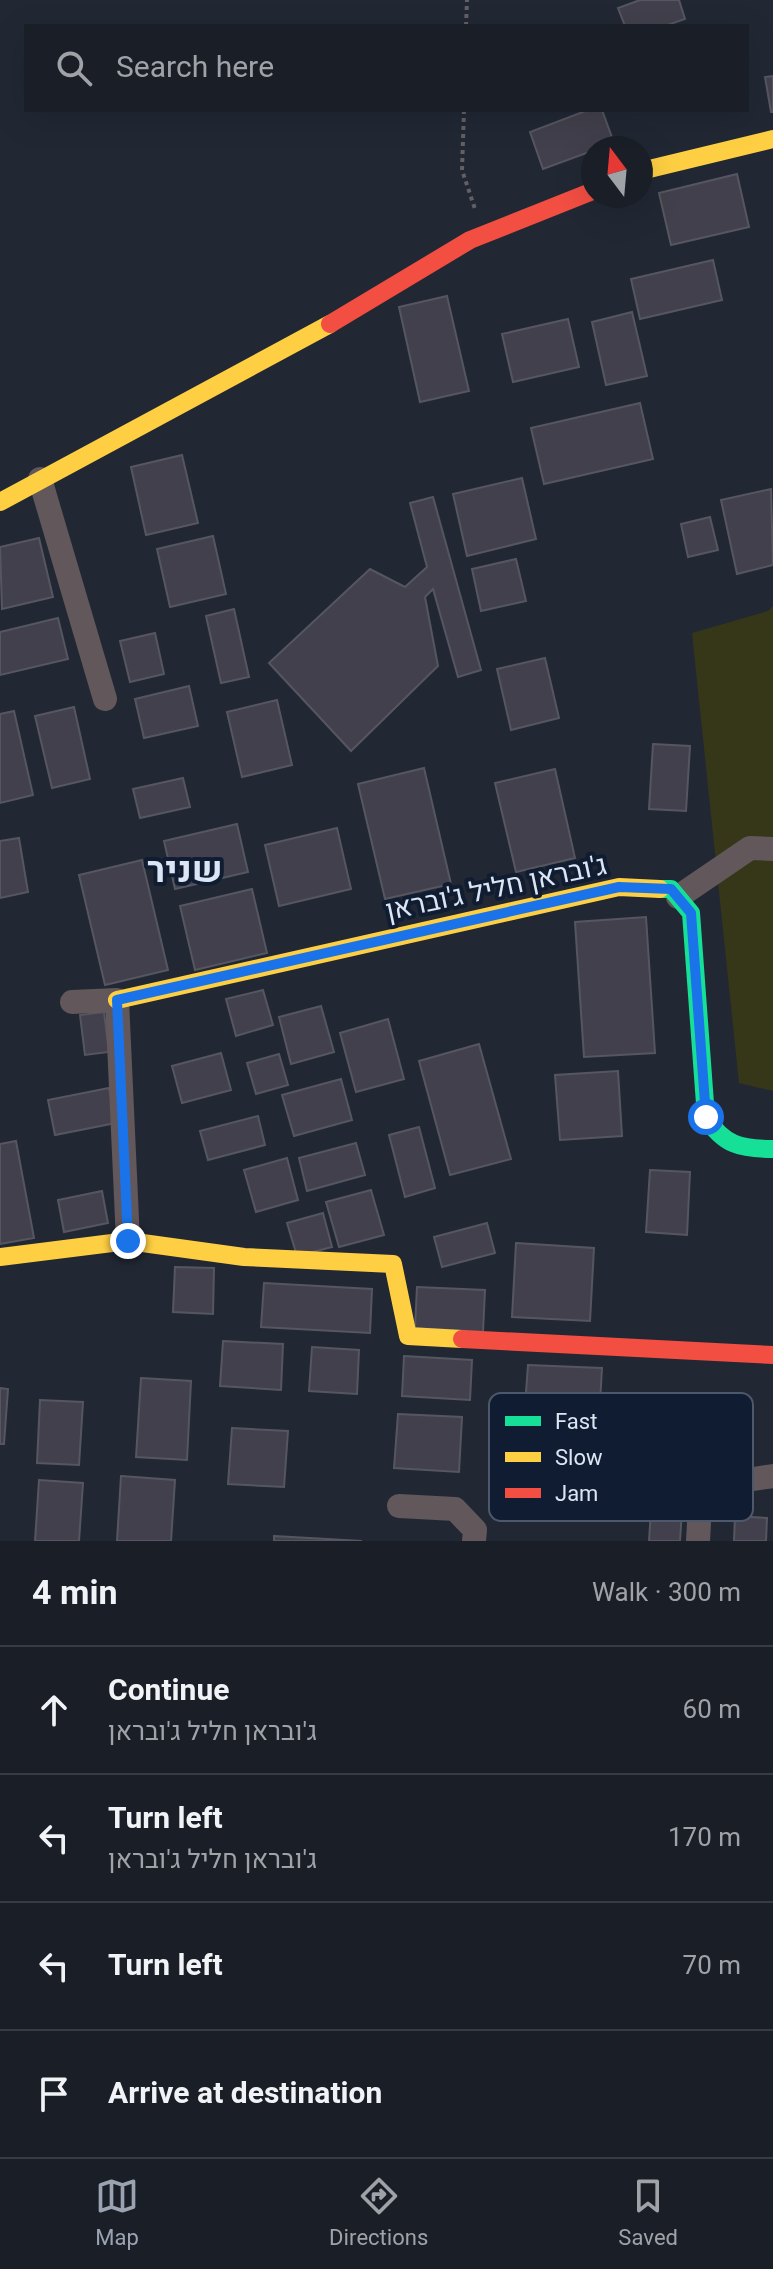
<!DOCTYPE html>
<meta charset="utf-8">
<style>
body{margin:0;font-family:Georgia,Heebo,serif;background:#22272f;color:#f1f3f6}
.compass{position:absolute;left:581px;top:136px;width:72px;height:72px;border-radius:50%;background:#191e27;box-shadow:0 8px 32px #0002;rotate:344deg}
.stop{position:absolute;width:24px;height:24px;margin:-18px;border:6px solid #1a73e8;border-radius:50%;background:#fff}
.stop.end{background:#1a73e8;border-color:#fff;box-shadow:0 2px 8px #0008}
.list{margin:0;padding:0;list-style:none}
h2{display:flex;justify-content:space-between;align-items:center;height:104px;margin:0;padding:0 32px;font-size:34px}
h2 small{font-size:26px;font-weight:400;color:#9fa2a7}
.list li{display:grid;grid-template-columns:52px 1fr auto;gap:24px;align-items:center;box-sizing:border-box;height:128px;padding:0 32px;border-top:2px solid #373c44}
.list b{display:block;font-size:30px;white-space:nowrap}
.list p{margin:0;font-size:26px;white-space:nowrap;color:#9fa2a7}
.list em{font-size:26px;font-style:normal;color:#9fa2a7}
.icon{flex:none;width:44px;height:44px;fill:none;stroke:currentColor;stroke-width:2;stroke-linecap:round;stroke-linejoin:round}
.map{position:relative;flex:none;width:773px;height:1541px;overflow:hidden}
.search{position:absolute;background:#191e27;box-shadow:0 8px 32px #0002;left:24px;right:24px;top:24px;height:88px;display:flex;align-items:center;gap:20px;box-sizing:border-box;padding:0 28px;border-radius:0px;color:#9fa2a7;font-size:30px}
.sheet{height:616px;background:#191e27}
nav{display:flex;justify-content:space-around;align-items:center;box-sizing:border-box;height:112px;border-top:2px solid #373c44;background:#191e27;font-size:22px;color:#9fa2a7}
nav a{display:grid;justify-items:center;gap:4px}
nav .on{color:#9ba3b1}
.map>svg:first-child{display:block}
</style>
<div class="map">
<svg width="773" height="1541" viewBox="0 0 773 1541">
<rect width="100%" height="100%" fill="#212834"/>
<path fill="#353718" d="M773 606V1091L739 1083 692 633 768 611Z"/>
<path fill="#41404c" stroke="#565661" stroke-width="2" d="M640 0H679L685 19 665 26H625L618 8Z
M773 76V112H771L765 77Z
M588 110H602L614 143 543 169 530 132Z
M737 174 749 227 671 245 659 193Z
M713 260 722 300 640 319 631 279Z
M447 296 469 391 420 402 399 307Z
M632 312 647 376 606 385 592 322Z
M568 319 579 367 513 382 502 334Z
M640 403 653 459 544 484 531 428Z
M182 455 198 523 146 535 131 467Z
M522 478 536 539 467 556 453 494Z
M771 489 773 565 737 574 721 500Z
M433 497 481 670 458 677 433 589 425 597 438 666 351 751 269 663 370 569 405 587 427 567 410 503Z
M710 517 718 550 688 557 681 524Z
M213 536 226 594 170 607 157 549Z
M39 538 53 597 2 609 0 547Z
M516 559 526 601 481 611 472 569Z
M234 609 249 677 221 683 206 616Z
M58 618 68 659 0 675V632Z
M155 633 164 674 130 682 120 641Z
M545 658 559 718 511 730 497 669Z
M189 686 198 726 144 738 135 699Z
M277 700 292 765 242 777 227 712Z
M74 707 90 779 52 788 35 716Z
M14 711 33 795 0 803V714Z
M653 744 690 746 686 811 649 809Z
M424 768 451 884 385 899 358 784Z
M555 769 575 858 516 872 495 783Z
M183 778 190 807 140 818 133 789Z
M237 824 248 872 175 889 164 841Z
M337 828 351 889 279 906 265 845Z
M19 838 28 892 0 898V841Z
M142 860 168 970 105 985 79 875Z
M252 889 267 953 195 970 180 906Z
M646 917 655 1053 584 1057 575 922Z
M263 990 273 1025 236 1036 226 999Z
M321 1006 334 1052 291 1064 279 1017Z
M104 1012 109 1052 85 1055 80 1015Z
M388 1019 404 1079 356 1092 340 1033Z
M479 1044 511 1159 450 1175 419 1061Z
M221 1053 231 1090 182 1103 172 1066Z
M279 1054 288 1085 256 1094 247 1063Z
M618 1071 622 1136 560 1140 555 1075Z
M341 1079 352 1120 294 1136 282 1095Z
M109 1088 116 1123 55 1135 48 1100Z
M258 1116 265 1145 208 1160 200 1131Z
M419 1127 435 1188 405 1197 389 1135Z
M16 1141 34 1238 0 1244V1144Z
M356 1143 365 1175 307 1191 299 1158Z
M287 1158 298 1200 256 1212 244 1170Z
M650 1170 690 1172 687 1235 646 1232Z
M371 1190 384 1235 339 1247 326 1202Z
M102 1191 108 1223 64 1232 58 1200Z
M323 1213 332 1247 297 1256 287 1223Z
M487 1223 495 1253 442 1267 434 1237Z
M516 1243 594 1248 590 1321 512 1317Z
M175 1267 214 1268 213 1314 173 1312Z
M264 1283 372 1289 370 1333 261 1327Z
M417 1287 485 1290 483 1332 415 1328Z
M223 1341 283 1344 281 1390 220 1386Z
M312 1347 359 1350 357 1394 309 1391Z
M404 1356 472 1360 470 1400 402 1396Z
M528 1365 602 1368 596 1470 536 1467 539 1407 525 1406Z
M141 1378 191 1381 187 1460 136 1457Z
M0 1388 8 1389 4 1444H0Z
M40 1400 83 1402 79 1465 37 1463Z
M398 1414 462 1417 459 1472 394 1468Z
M232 1428 288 1431 284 1487 228 1484Z
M121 1476 175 1480 171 1541H117Z
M39 1480 83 1483 79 1541H35Z
M652 1494 683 1495 680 1541H649Z
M735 1516 767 1518 766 1541H734Z
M274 1536 362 1541H274Z"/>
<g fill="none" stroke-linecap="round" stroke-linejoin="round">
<path stroke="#645f64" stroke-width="4" stroke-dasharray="4 4" stroke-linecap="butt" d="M466 26 467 0
M464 110 462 170 475 209"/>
<path stroke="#62575a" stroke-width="24" d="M40 479 105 699
M678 897 750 848 773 849
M72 1002 117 1000 128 1241
M399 1506 455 1509 475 1530 474 1541
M698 1541 701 1487 773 1476"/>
<path stroke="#16e098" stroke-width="18" d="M660 889H671L691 913 706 1117C723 1145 741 1149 773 1149"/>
<path stroke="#ffcf43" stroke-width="18" d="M641 171 773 139
M0 502 330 324
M117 1000 619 887 660 889
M0 1257 128 1241 244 1257 393 1264 408 1336 462 1339"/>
<path stroke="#f24e42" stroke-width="18" d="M330 324 470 240 593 191
M462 1339 773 1355"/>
</g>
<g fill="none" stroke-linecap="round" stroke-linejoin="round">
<path stroke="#1a73e8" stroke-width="10" d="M128 1241 117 1000 619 887 671 889 691 913 706 1117"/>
</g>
<g text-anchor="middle" stroke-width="8" stroke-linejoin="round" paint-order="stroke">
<g font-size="28" fill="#dce5f4" stroke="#101c31">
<text transform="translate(496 887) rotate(-12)" y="10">ג'ובראן חליל ג'ובראן</text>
</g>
<g font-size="36" font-weight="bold" fill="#dce5f4" stroke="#101c31">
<text x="185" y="882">שניר</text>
</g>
</g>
<rect x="489" y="1393" width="264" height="128" rx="12" fill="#101c31" stroke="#4d586c" stroke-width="2"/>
<rect x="505" y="1416" width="36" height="10" fill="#16e098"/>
<rect x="505" y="1452" width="36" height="10" fill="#ffcf43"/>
<rect x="505" y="1488" width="36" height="10" fill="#f24e42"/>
<g font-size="22" fill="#dce5f4">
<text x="555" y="1429">Fast</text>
<text x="555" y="1465">Slow</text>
<text x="555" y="1501">Jam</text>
</g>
</svg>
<svg class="compass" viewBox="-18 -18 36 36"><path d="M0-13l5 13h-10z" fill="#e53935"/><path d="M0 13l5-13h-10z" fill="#9fa2a7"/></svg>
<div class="stop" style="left:706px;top:1117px"></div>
<div class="stop end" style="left:128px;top:1241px"></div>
<div class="search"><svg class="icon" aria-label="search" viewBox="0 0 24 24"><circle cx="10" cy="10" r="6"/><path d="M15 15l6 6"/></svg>Search here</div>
</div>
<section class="sheet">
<h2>4 min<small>Walk · 300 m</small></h2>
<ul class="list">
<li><svg class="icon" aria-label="ahead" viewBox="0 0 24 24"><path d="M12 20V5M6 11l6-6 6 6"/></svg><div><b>Continue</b><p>ג'ובראן חליל ג'ובראן</p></div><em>60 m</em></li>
<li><svg class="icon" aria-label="left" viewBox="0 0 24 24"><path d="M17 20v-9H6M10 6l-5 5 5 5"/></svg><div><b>Turn left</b><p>ג'ובראן חליל ג'ובראן</p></div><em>170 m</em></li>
<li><svg class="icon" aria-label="left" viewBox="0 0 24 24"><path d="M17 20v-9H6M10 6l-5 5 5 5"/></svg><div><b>Turn left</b></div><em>70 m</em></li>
<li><svg class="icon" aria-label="arrive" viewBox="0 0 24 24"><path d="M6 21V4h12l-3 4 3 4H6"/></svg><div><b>Arrive at destination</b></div></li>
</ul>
</section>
<nav>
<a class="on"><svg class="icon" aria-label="map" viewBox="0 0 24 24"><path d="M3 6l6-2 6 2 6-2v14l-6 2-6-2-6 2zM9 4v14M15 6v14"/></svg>Map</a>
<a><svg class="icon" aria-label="directions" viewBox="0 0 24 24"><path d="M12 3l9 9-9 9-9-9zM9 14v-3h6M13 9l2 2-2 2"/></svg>Directions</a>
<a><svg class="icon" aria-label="saved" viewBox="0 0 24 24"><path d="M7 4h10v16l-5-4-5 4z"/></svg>Saved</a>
</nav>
